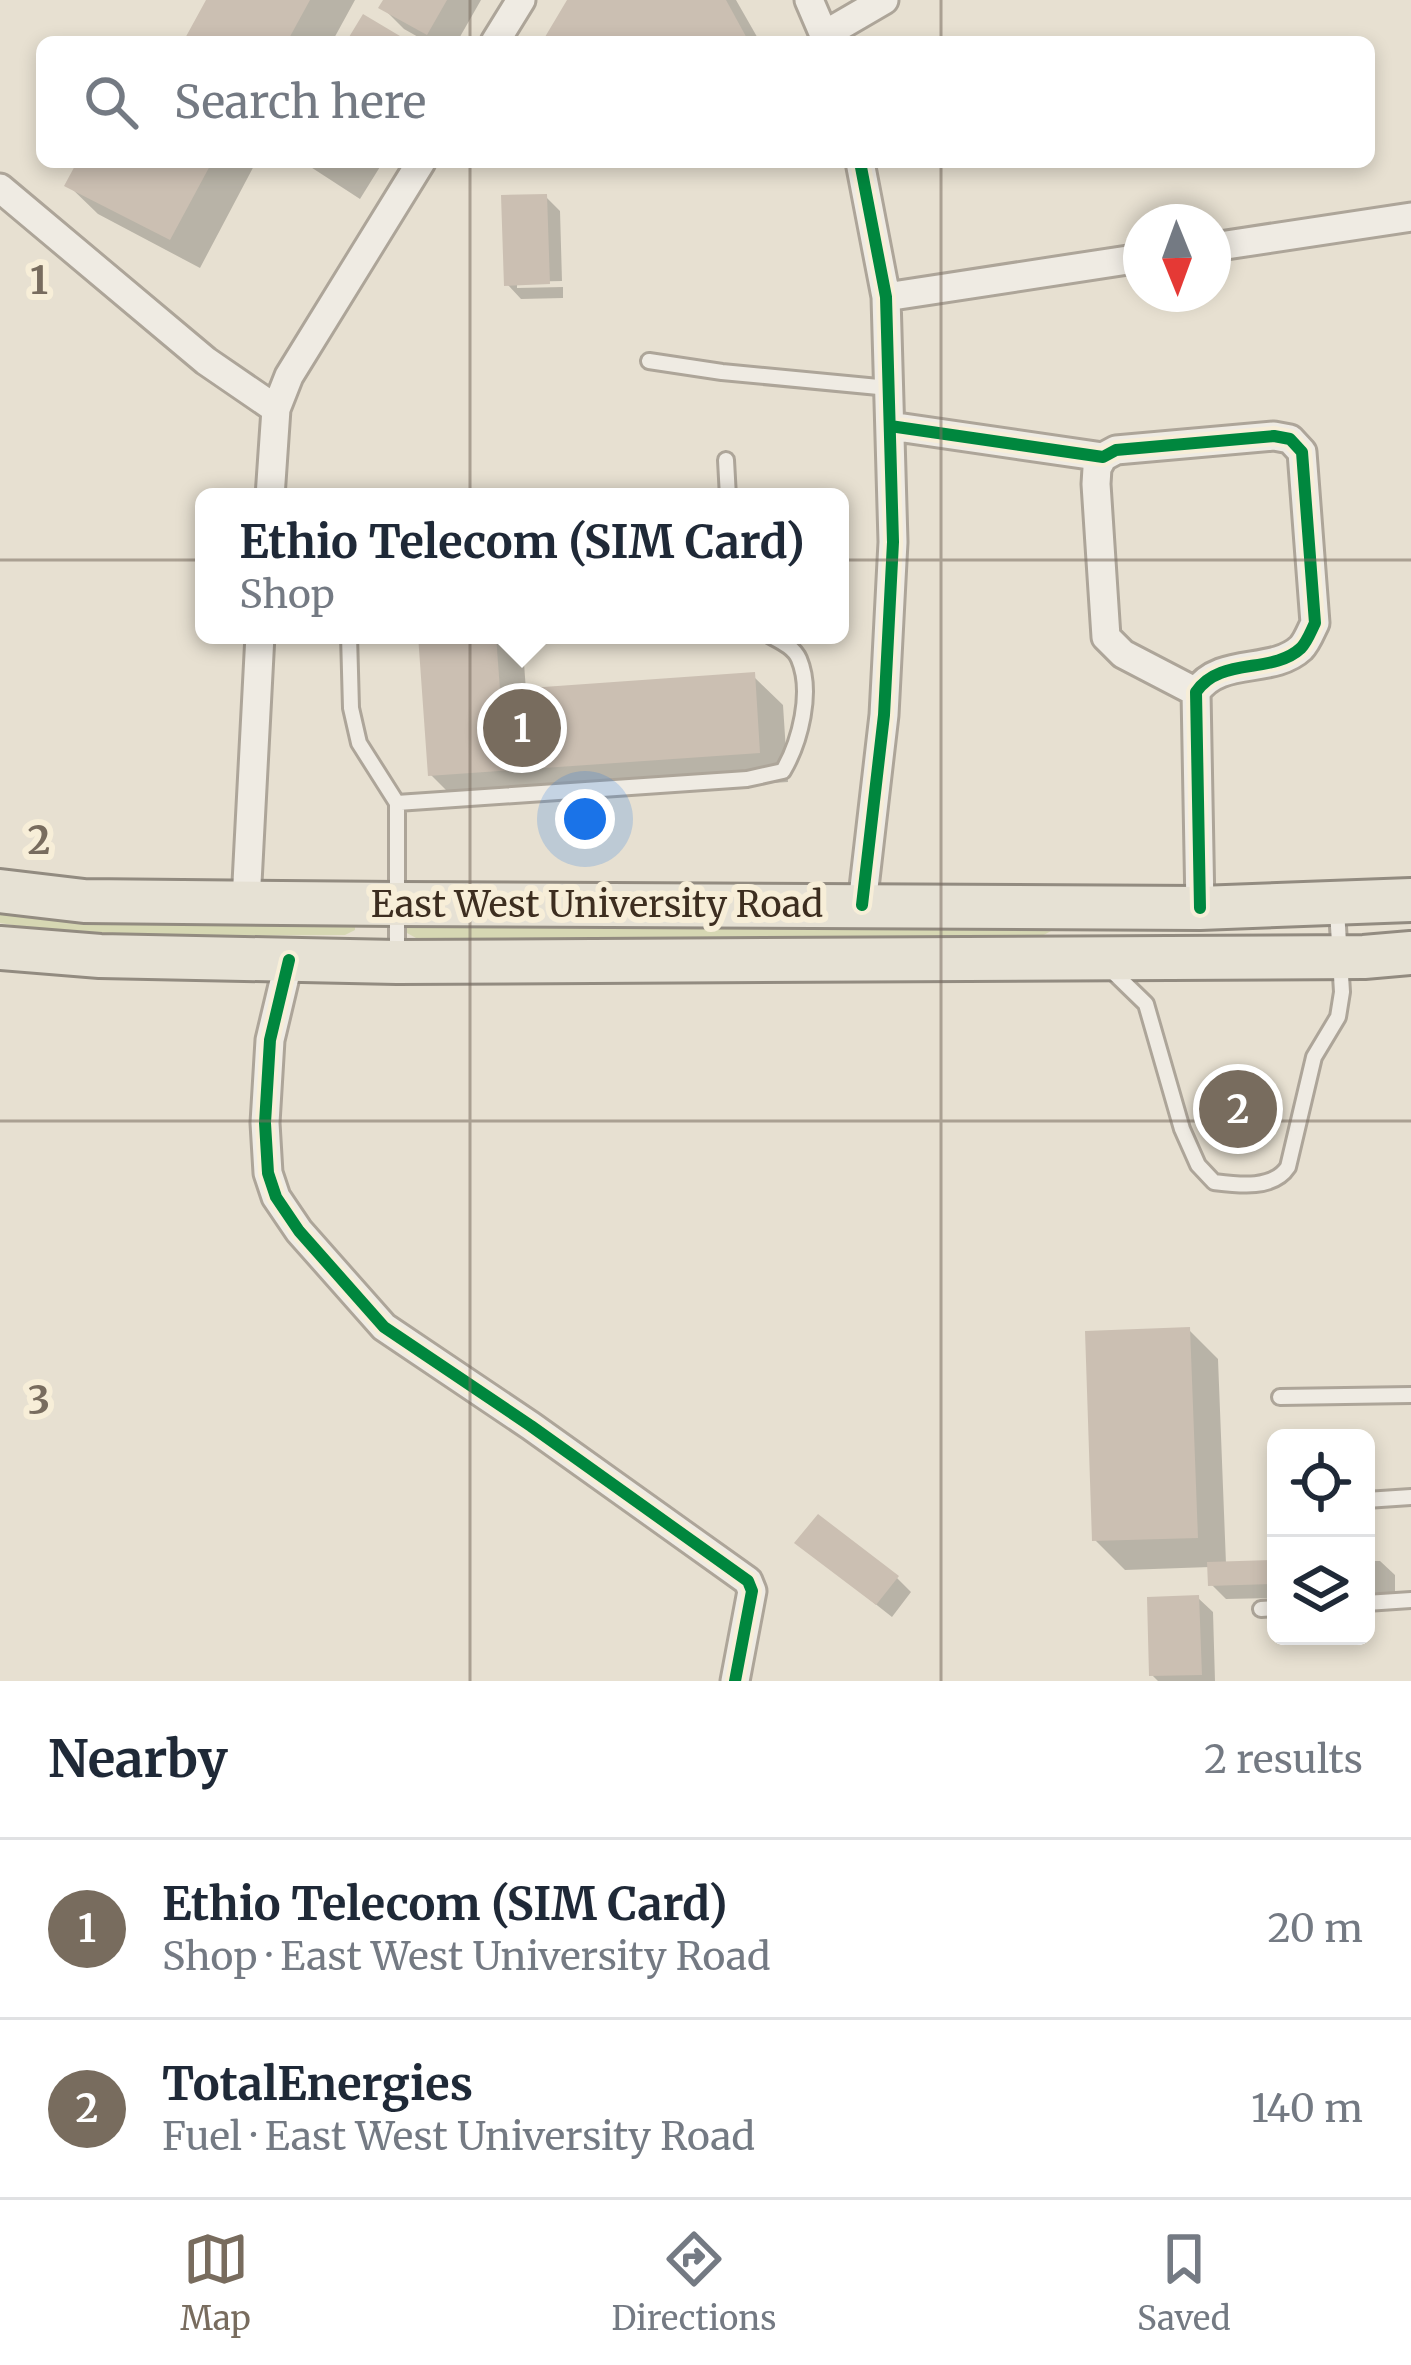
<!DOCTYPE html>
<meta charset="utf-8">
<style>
body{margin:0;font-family:Merriweather,serif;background:#f2f2f3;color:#1f2937}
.controls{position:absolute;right:36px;bottom:36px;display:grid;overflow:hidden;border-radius:18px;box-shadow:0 6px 18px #0003}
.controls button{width:108px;height:108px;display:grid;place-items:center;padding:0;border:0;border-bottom:3px solid #e0e1e3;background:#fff;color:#1f2937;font:60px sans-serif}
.compass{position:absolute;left:1123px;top:204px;width:108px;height:108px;border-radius:50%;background:#fff;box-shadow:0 6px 18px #0003;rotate:179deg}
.you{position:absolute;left:585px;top:819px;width:42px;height:42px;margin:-30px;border:9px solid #fff;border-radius:50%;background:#1a73e8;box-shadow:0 0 0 18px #1a73e833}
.badge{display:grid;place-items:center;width:78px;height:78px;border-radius:50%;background:#786c5e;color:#fff;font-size:39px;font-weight:700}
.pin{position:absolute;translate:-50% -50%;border:6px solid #fff;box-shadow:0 3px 12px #0006}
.popup{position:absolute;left:195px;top:488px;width:654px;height:156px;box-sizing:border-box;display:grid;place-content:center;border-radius:18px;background:#fff;filter:drop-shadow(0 3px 9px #0005);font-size:39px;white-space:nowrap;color:#747a83}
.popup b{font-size:45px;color:#1f2937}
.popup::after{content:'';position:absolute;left:50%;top:100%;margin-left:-24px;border:24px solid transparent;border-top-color:#fff}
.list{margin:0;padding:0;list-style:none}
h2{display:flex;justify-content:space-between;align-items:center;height:156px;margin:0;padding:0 48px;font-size:51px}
h2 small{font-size:39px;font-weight:400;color:#747a83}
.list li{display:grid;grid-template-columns:78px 1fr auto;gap:36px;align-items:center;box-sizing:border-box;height:180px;padding:0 48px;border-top:3px solid #e0e1e3}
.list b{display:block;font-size:45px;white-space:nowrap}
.list p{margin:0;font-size:39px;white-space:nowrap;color:#747a83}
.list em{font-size:39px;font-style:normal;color:#747a83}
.icon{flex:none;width:66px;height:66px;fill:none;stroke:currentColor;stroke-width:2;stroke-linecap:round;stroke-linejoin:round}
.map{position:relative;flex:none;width:1411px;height:1681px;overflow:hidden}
.search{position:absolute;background:#fff;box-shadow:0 6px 18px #0003;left:36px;right:36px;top:36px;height:132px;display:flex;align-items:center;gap:30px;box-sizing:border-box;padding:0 42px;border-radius:18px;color:#747a83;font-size:45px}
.sheet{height:516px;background:#fff}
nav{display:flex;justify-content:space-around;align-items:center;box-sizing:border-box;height:168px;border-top:3px solid #e0e1e3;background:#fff;font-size:33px;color:#747a83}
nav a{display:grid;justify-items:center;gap:6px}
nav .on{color:#786c5e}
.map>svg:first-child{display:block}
</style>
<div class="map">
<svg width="1411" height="1681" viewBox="0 0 1411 1681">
<rect width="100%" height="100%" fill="#e7e0d1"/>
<path fill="#d6d7b3" d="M0 904 355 922V930L345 935C231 935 113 942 0 923Z
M1050 917 1051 931 1040 937 1019 940 416 938 407 933 406 922Z"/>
<path fill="#0003" d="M209 0H355L332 42H186Z
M386 0H481L457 42H427L404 29 382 7Z
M570 0H736L760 42H545Z
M81 162H256L200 268 98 214 68 185Z
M303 162H383L360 199Z
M546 197 560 211 562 281 517 282V288L563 287V298L521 299 507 284Z
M421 635H522L526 691 753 676 783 705 788 782 460 804 431 775Z
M1189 1330 1218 1359 1226 1564 1276 1563V1598L1226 1599 1211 1584 1210 1567 1125 1570 1095 1540Z
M798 1543 897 1578 911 1592 892 1617Z
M1366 1561H1380L1395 1575V1594L1366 1595Z
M1198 1598 1213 1612 1215 1681H1158L1152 1675Z"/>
<path fill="#cbbfb2" d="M206 0H310L287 42H183Z
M383 0H447L427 35 378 8Z
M567 0H726L749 42H542Z
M363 14 410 42H346Z
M77 162H212L170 240 64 186Z
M547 194 550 284 504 286 501 195Z
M418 635H496L500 690 755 672 760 753 428 776Z
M1190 1327 1198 1538 1092 1541 1085 1331Z
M818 1514 899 1576 876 1605 794 1543Z
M1276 1560V1584L1208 1586 1207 1562Z
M1199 1595 1202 1675 1149 1676 1147 1597Z"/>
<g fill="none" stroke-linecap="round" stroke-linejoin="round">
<g stroke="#ada599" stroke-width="20">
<path id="lane" d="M649 361 722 372 889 388
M726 460 728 497
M349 635 351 708 359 743 397 803V954
M397 803 747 779 783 771C800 742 813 692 799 659 794 647 780 641 769 635
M1111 970 1146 1004 1182 1129 1198 1165 1214 1182C1238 1185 1273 1190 1288 1167L1314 1057 1338 1017 1342 992 1337 910
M1280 1397 1411 1395
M1366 1500 1411 1497
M1366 1603 1411 1600
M1261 1609 1276 1608"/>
</g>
<g stroke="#ada599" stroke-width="33">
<path id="street" d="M809 0 827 42
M824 35 884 0
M495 42 521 0
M860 162 886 297 893 542 884 715 862 905
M0 188 206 361 276 409
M1213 247 1411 217
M886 297 1141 258
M890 426 1103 457 1116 450 1274 436 1290 439 1302 452 1315 623C1311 631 1307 642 1301 648 1272 675 1220 656 1196 692L1200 908
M1103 457 1097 468 1096 484 1106 637 1123 654 1196 692
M270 497 276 409 289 376 421 162
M246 902 260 635
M289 960 270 1040 265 1123 268 1173 276 1197 299 1231 384 1327 531 1426 748 1581 752 1591 735 1681"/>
</g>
<g stroke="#928b80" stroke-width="48">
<path id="primary" d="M0 891 84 901 397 904 1200 908 1411 900
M0 948 100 956 397 962 1364 957 1411 953"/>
</g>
<use href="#lane" stroke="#efebe3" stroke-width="14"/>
<use href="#street" stroke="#efebe3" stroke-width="27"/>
<use href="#primary" stroke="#e6e1d4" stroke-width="42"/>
<g stroke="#f7eed8" stroke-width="20">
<path id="cycleway" d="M860 162 886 297 893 542 884 715 862 905
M890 426 1103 457 1116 450 1274 436 1290 439 1302 452 1315 623C1311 631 1307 642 1301 648 1272 675 1220 656 1196 692L1200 908
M289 960 270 1040 265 1123 268 1173 276 1197 299 1231 384 1327 531 1426 748 1581 752 1591 735 1681"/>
</g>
<use href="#cycleway" stroke="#00873e" stroke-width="12"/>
</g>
<path fill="none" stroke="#786c5e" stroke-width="3" stroke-opacity="0.55" d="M470 0V42M941 0V42M470 162V1681M941 162V1681M0 560H1411M0 1121H1411"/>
<g text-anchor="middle" stroke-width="12" stroke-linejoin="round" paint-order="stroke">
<g font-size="36" fill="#3d2e20" stroke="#f7eed8">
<text x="597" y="917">East West University Road</text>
</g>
</g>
<g font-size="39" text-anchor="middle" font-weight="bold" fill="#786c5e" stroke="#f7eed8" stroke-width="12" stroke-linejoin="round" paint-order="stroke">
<text x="39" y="294">1</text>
<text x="39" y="854">2</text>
<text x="39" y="1414">3</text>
</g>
</svg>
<div class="controls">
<button><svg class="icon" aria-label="locate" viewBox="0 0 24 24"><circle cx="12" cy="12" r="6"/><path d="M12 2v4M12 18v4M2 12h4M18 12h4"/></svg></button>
<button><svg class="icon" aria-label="layers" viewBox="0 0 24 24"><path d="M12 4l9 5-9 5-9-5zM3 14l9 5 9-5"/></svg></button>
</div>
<svg class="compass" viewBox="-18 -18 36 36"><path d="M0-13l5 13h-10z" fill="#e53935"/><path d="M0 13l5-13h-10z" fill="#747a83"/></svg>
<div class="you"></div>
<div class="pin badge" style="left:522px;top:728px">1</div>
<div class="popup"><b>Ethio Telecom (SIM Card)</b>Shop</div>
<div class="pin badge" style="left:1238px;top:1109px">2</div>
<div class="search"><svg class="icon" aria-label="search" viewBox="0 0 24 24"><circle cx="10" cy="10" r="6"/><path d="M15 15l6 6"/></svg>Search here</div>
</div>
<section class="sheet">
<h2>Nearby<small>2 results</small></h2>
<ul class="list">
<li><span class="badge">1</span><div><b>Ethio Telecom (SIM Card)</b><p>Shop · East West University Road</p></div><em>20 m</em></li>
<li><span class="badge">2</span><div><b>TotalEnergies</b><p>Fuel · East West University Road</p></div><em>140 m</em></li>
</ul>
</section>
<nav>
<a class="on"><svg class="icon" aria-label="map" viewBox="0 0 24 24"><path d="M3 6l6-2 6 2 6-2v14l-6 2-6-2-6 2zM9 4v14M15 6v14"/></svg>Map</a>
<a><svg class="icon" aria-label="directions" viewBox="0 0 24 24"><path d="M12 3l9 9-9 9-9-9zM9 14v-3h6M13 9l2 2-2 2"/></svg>Directions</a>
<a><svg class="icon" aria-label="saved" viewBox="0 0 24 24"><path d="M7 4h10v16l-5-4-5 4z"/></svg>Saved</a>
</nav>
